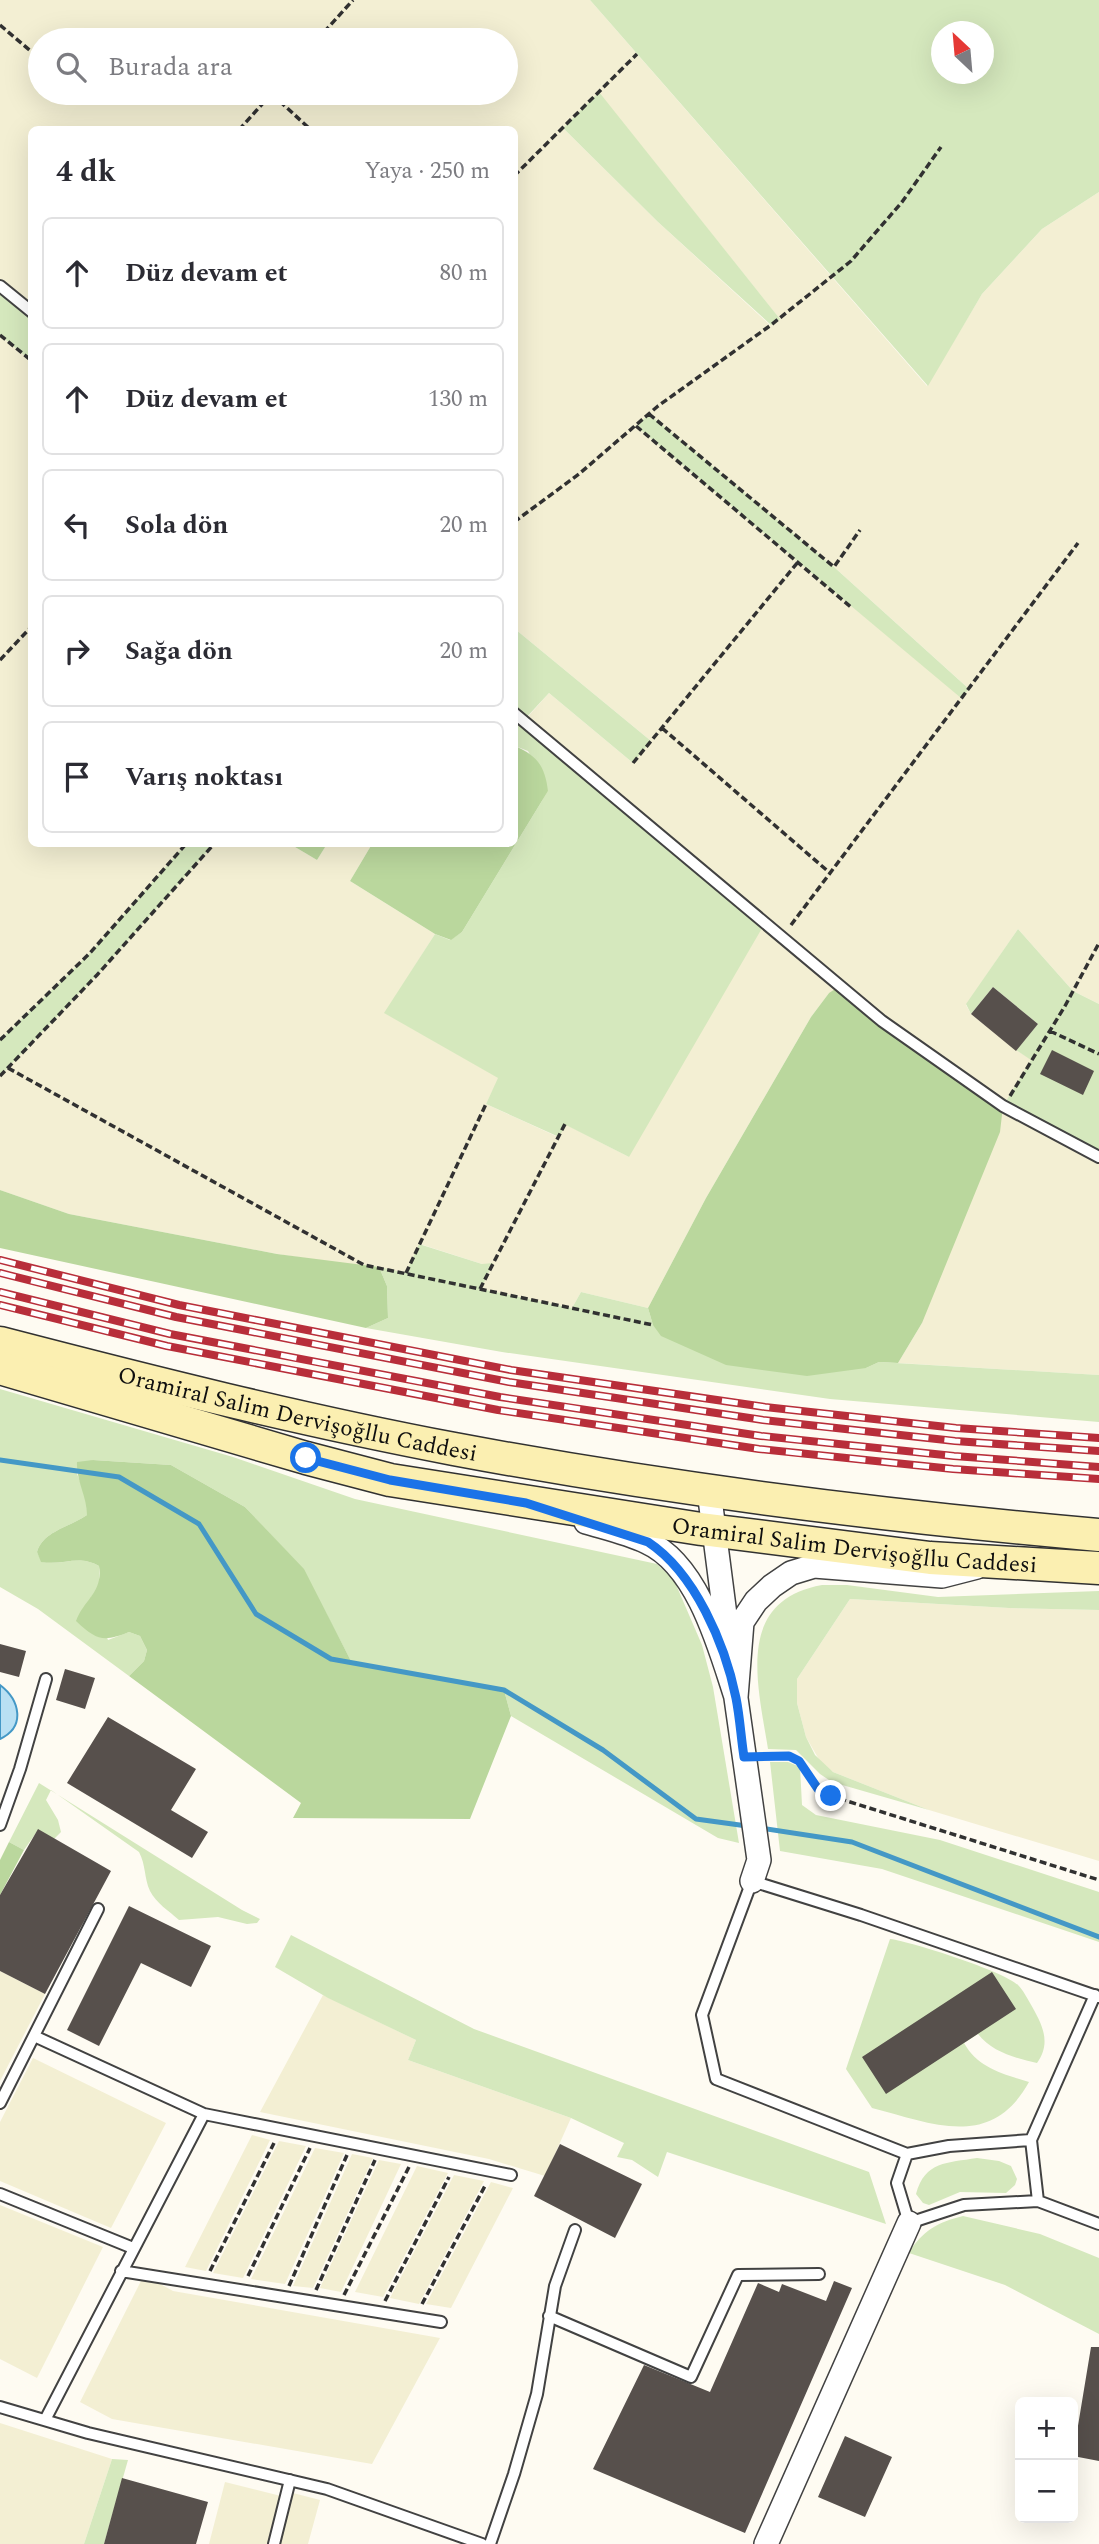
<!DOCTYPE html>
<html lang="tr">
<meta charset="utf-8">
<style>
body{margin:0;font-family:Spectral,serif;background:#f7f7f7;color:#2b2b33}
.controls{position:absolute;right:21px;bottom:21px;display:grid;overflow:hidden;border-radius:10px;box-shadow:0 7px 28px #0002}
.controls button{width:63px;height:63px;display:grid;place-items:center;padding:0;border:0;border-bottom:2px solid #e1e1e2;background:#fff;color:#2b2b33;font:35px sans-serif}
.compass{position:absolute;left:931px;top:21px;width:63px;height:63px;border-radius:50%;background:#fff;box-shadow:0 7px 28px #0002;rotate:334deg}
.stop{position:absolute;width:21px;height:21px;margin:-16px;border:5px solid #1a73e8;border-radius:50%;background:#fff}
.stop.end{background:#1a73e8;border-color:#fff;box-shadow:0 2px 7px #0008}
.list{margin:0;padding:0;list-style:none}
h2{display:flex;justify-content:space-between;align-items:center;height:91px;margin:0;padding:0 28px;font-size:30px}
h2 small{font-size:23px;font-weight:400;color:#7c7c81}
.list li{display:grid;grid-template-columns:46px 1fr auto;gap:21px;align-items:center;box-sizing:border-box;height:112px;margin:0 14px 14px;padding:0 14px;border:2px solid #e1e1e2;border-radius:10px}
.list b{display:block;font-size:26px;white-space:nowrap}
.list em{font-size:23px;font-style:normal;color:#7c7c81}
.icon{flex:none;width:38px;height:38px;fill:none;stroke:currentColor;stroke-width:2;stroke-linecap:round;stroke-linejoin:round}
.map{position:relative;flex:none;width:1099px;height:2544px;overflow:hidden}
.search{position:absolute;background:#fff;box-shadow:0 7px 28px #0002;left:28px;top:28px;width:490px;height:77px;display:flex;align-items:center;gap:18px;box-sizing:border-box;padding:0 24px;border-radius:38px;color:#7c7c81;font-size:26px}
.panel{position:absolute;background:#fff;box-shadow:0 7px 28px #0002;left:28px;top:126px;width:490px;height:721px;border-radius:10px}
.map>svg:first-child{display:block}
</style>
<div class="map">
<svg width="1099" height="2544" viewBox="0 0 1099 2544">
<rect width="100%" height="100%" fill="#fefbf2"/>
<path fill="#f3efd3" fill-rule="evenodd" d="M0 0H590L927 386 982 294 1042 229 1099 192V1004L1073 991 1018 929 966 1005 971 1014 1016 1050 1032 1060 1003 1106 1099 1157V1375L898 1363 922 1323 829 993 811 1017 706 1198 648 1308 581 1292 572 1308 480 1289 493 1264H482L420 1244 406 1273 277 1254 69 1214 0 1190V1076L97 975 214 844H290L317 860 327 844H372L350 881 435 934 385 1013 499 1078 486 1104 558 1137 565 1124 629 1157 524 721 549 693 633 763 651 741 515 629 514 130H32L31 312 0 286ZM40 40H506V93H40ZM599 93 779 318V319L770 325 658 222 563 128ZM649 414 834 567 968 688 962 698 636 426Z
M0 335 31 361 32 844H186L90 953 0 1040Z
M850 1599 1009 1608 1099 1610V1861L929 1810 833 1772 821 1763 806 1737 797 1703V1679Z
M0 1971 45 1994 0 2081Z
M323 1995 416 2040 408 2060 571 2118 545 2176 489 2159 260 2112Z
M33 2058 166 2123 111 2228 0 2181V2122Z
M252 2135 270 2140 206 2271 185 2267Z
M279 2141 306 2146 243 2278 213 2273Z
M315 2148 344 2153 285 2284 251 2279Z
M352 2154 373 2158 313 2288 293 2286Z
M379 2160 401 2164 341 2292 320 2288Z
M417 2166 448 2173 383 2297 355 2292Z
M454 2175 484 2181 419 2304 390 2298Z
M491 2182 513 2188 451 2308 426 2304Z
M0 2205 103 2247 37 2378 0 2359Z
M144 2275 173 2291 440 2338 372 2464 112 2419 80 2402Z
M0 2423 112 2459 84 2544H0Z
M225 2482 281 2496 268 2544H209Z
M293 2493 320 2500 308 2544H279Z"/>
<path fill="#d5e8bd" fill-rule="evenodd" d="M590 0H1099V192L1042 229 982 294 928 386ZM942 32H984V74H942Z
M599 92 780 319 771 325 658 222 563 128Z
M0 286 31 312V361L0 335Z
M649 414 834 567 969 689 961 698 636 426Z
M515 629 651 741 633 763 549 693 524 720 765 923 629 1157 566 1125 559 1137 486 1104 498 1078 384 1013 435 934 450 940 462 932 548 791 528 751 515 746Z
M186 844H214L97 975 0 1076V1040L90 953Z
M1018 929 1073 991 1099 1004V1157L1003 1106 1031 1060 1016 1050 1038 1024 993 987 971 1014 966 1004Z
M419 1244 482 1264 493 1263 481 1289 572 1308 581 1292 648 1308 653 1325 866 1368 879 1362 1099 1375V1422L830 1399 502 1352 366 1328 388 1318 387 1286 379 1267 406 1273Z
M0 1389 233 1457 355 1499 657 1564 674 1580 702 1645 713 1687 739 1843 718 1838 511 1716 504 1690 352 1663 303 1569 245 1507 171 1465 93 1460 76 1471 87 1500V1515C70 1527 43 1531 37 1552L42 1562C64 1566 78 1554 99 1566V1587L91 1597 108 1640 129 1632 140 1636 147 1650 144 1661 129 1676 38 1609 0 1587Z
M822 1585H847L938 1597 1099 1591V1610L1009 1608 850 1599 797 1679V1703L806 1737 815 1755 833 1772 929 1810 832 1782 820 1774 796 1750 768 1749C758 1685 734 1601 822 1585Z
M770 1762H788L800 1767 802 1805 816 1815 940 1840 1099 1892V1942L882 1869 780 1851Z
M39 1783 242 1910 260 1919 257 1923 247 1924 218 1917 179 1920C169 1911 156 1903 150 1891 144 1878 146 1865 139 1852L51 1790 46 1800 58 1820 61 1832 54 1839 38 1830 24 1850 9 1842Z
M291 1935 474 2029 869 2172 886 2224 667 2152 658 2177 632 2160 617 2157 624 2143 571 2118 408 2060 416 2040 328 1998 275 1967Z
M890 1939C913 1942 1003 1971 1018 1985 1023 1990 1027 1998 1030 2003 1042 2024 1052 2042 1037 2063 1015 2058 992 2052 978 2034L964 2043C978 2068 1003 2074 1029 2082 991 2151 931 2123 872 2108L846 2069Z
M977 2158 999 2161 1011 2166 1017 2179 1015 2185 1006 2193 960 2192 929 2205 923 2203 916 2194C925 2161 947 2163 977 2158Z
M963 2216 1040 2234 1099 2258V2334L1005 2285 909 2253C922 2231 938 2222 963 2216Z
M112 2459 128 2460 104 2544H84Z"/>
<path fill="#bad79d" d="M515 746C538 756 545 767 548 791L462 932 451 940 435 934 350 881 372 844H514Z
M290 844H327L317 860Z
M840 986 1003 1106 1000 1132 922 1323 898 1363 879 1362 866 1368 807 1376 726 1365 661 1336 653 1325 648 1308 706 1198 811 1017 829 993Z
M0 1190 69 1214 277 1254 379 1267 387 1286 388 1318 366 1328 0 1248Z
M93 1460 171 1465 245 1507 304 1569 352 1663 504 1690 511 1716 470 1819 293 1818 301 1803 129 1676 144 1661 147 1650 140 1636 129 1632C104 1642 97 1641 76 1621 85 1598 103 1593 99 1566 78 1554 64 1566 41 1562L37 1552C43 1531 70 1527 87 1515 87 1496 76 1481 77 1462Z
M9 1842 24 1850 0 1895V1860Z"/>
<path fill="#b9e0f3" stroke="#4498c6" stroke-width="2" d="M0 1685C20 1700 26 1727 0 1739Z"/>
<g fill="none" stroke-linecap="round" stroke-linejoin="round">
<path stroke="#4498c6" stroke-width="5" d="M0 1460 119 1477 199 1524 256 1614 331 1659 504 1690 603 1750 696 1819 747 1826
M760 1828 852 1842 1099 1937"/>
</g>
<path fill="#57504c" d="M993 987 1038 1024 1016 1051 971 1014Z
M1052 1050 1094 1071 1083 1095 1040 1074Z
M0 1644 26 1651 19 1677 0 1672Z
M65 1669 95 1678 85 1709 56 1700Z
M108 1717 196 1769 171 1810 208 1832 192 1858 67 1783Z
M38 1829 111 1871 45 1994 0 1971V1895Z
M129 1906 211 1946 191 1987 141 1963 99 2046 67 2030Z
M992 1972 1016 2009 886 2094 862 2057Z
M560 2144 642 2184 615 2238 534 2196Z
M834 2281 852 2288 745 2533 593 2469 644 2365 710 2392 758 2283 779 2292 782 2284 826 2301Z
M1091 2347H1099V2461L1073 2456Z
M845 2436 892 2457 865 2517 818 2497Z
M122 2478 208 2502 196 2544H104Z"/>
<g fill="none" stroke-linecap="round" stroke-linejoin="round">
<g stroke="#424242" stroke-width="14">
<path id="service" d="M0 286 32 312
M514 713 882 1021 1003 1106 1099 1157
M0 1825 20 1769 46 1679
M1099 1997 861 1915 752 1881 702 2015 716 2079 907 2154 897 2183 909 2223 964 2205 1038 2201 1099 2224
M34 2036 204 2114 511 2175
M0 2103 98 1909
M1031 2140 1095 1995
M907 2154 949 2146 1031 2140 1038 2201
M0 2194 133 2248
M121 2271 441 2322
M549 2316 691 2377 738 2275 819 2274
M0 2407 88 2433 327 2489 482 2544
M45 2420 204 2114
M274 2544 290 2480
M490 2544 514 2474 537 2394 555 2286 575 2230"/>
</g>
<g stroke="#424242" stroke-width="26">
<path id="minor" d="M709 1491 729 1646
M586 1522C606 1528 628 1533 647 1542 698 1565 720 1648 736 1697L742 1622 756 1601 772 1586 791 1573 814 1566 942 1576 977 1567
M734 1684 759 1860 752 1881
M766 2544 909 2223"/>
</g>
<g stroke="#313131" stroke-width="35">
<g id="secondary">
<path id="s1" d="M0 1343C150 1382 301 1420 454 1449 667 1489 883 1516 1099 1535"/>
<path id="s2" d="M0 1368 306 1458 390 1480 701 1529 930 1558 1099 1568"/>
</g>
</g>
<path stroke="#313131" stroke-width="3.5" stroke-dasharray="7 3.5" stroke-linecap="butt" d="M0 25 40 59
M317 40 353 0
M79 93 82 96
M272 94 311 130
M239 130 272 93
M514 176 637 54
M0 335 32 361
M649 414 834 567 860 530
M636 426 852 608
M514 522 579 474 658 406 771 325 851 261 902 202 941 147
M0 660 32 626
M662 728 830 873
M633 763 798 562
M791 925 1078 543
M1050 1031 1099 1054
M0 1040 90 953 186 844
M8 1068 364 1265 653 1325
M0 1076 97 975 214 844
M1010 1096 1065 1006 1099 943
M406 1273 486 1104
M480 1289 565 1124
M763 1757 789 1756 799 1761 818 1789 831 1796 1099 1880
M210 2271 274 2143
M248 2276 310 2148
M289 2286 347 2155
M316 2290 375 2160
M344 2295 409 2167
M385 2301 449 2177
M422 2304 486 2184"/>
<use href="#service" stroke="#fff" stroke-width="10"/>
<use href="#minor" stroke="#fff" stroke-width="23"/>
<use href="#secondary" stroke="#fbefb1" stroke-width="32"/>
<g stroke="#b82e3a" stroke-width="8">
<path id="rail" d="M0 1260 179 1305 511 1370 765 1407 956 1428 1099 1438
M0 1273 176 1317 509 1382 763 1420 955 1441 1099 1451
M0 1292 170 1334 500 1397 761 1436 954 1456 1099 1467
M0 1305 167 1346 498 1410 759 1449 953 1469 1099 1479"/>
</g>
<use href="#rail" stroke="#fff" stroke-width="5" stroke-dasharray="16" stroke-linecap="butt"/>
</g>
<g fill="none" stroke-linecap="round" stroke-linejoin="round">
<path stroke="#1a73e8" stroke-width="9" d="M306 1458 390 1480 526 1503 648 1542C695 1573 725 1644 736 1698 740 1718 741 1738 744 1757L789 1756 799 1761 818 1789 831 1796"/>
</g>
<g text-anchor="middle" stroke-width="7" stroke-linejoin="round" paint-order="stroke">
<g font-size="23" fill="#0f0f0f" stroke="#fff">
<text dy="8" stroke="none"><textPath href="#s1" startOffset="306">Oramiral Salim Dervişoğllu Caddesi</textPath></text>
<text dy="8" stroke="none"><textPath href="#s2" startOffset="875">Oramiral Salim Dervişoğllu Caddesi</textPath></text>
</g>
</g>
</svg>
<div class="controls">
<button>+</button>
<button>−</button>
</div>
<svg class="compass" viewBox="-18 -18 36 36"><path d="M0-13l5 13h-10z" fill="#e53935"/><path d="M0 13l5-13h-10z" fill="#7c7c81"/></svg>
<div class="stop" style="left:306px;top:1458px"></div>
<div class="stop end" style="left:831px;top:1796px"></div>
<div class="search"><svg class="icon" aria-label="search" viewBox="0 0 24 24"><circle cx="10" cy="10" r="6"/><path d="M15 15l6 6"/></svg>Burada ara</div>
<section class="panel">
<h2>4 dk<small>Yaya · 250 m</small></h2>
<ul class="list">
<li><svg class="icon" aria-label="ahead" viewBox="0 0 24 24"><path d="M12 20V5M6 11l6-6 6 6"/></svg><div><b>Düz devam et</b></div><em>80 m</em></li>
<li><svg class="icon" aria-label="ahead" viewBox="0 0 24 24"><path d="M12 20V5M6 11l6-6 6 6"/></svg><div><b>Düz devam et</b></div><em>130 m</em></li>
<li><svg class="icon" aria-label="left" viewBox="0 0 24 24"><path d="M17 20v-9H6M10 6l-5 5 5 5"/></svg><div><b>Sola dön</b></div><em>20 m</em></li>
<li><svg class="icon" aria-label="right" viewBox="0 0 24 24"><path d="M7 20v-9h11M14 6l5 5-5 5"/></svg><div><b>Sağa dön</b></div><em>20 m</em></li>
<li><svg class="icon" aria-label="arrive" viewBox="0 0 24 24"><path d="M6 21V4h12l-3 4 3 4H6"/></svg><div><b>Varış noktası</b></div></li>
</ul>
</section>
</div>
